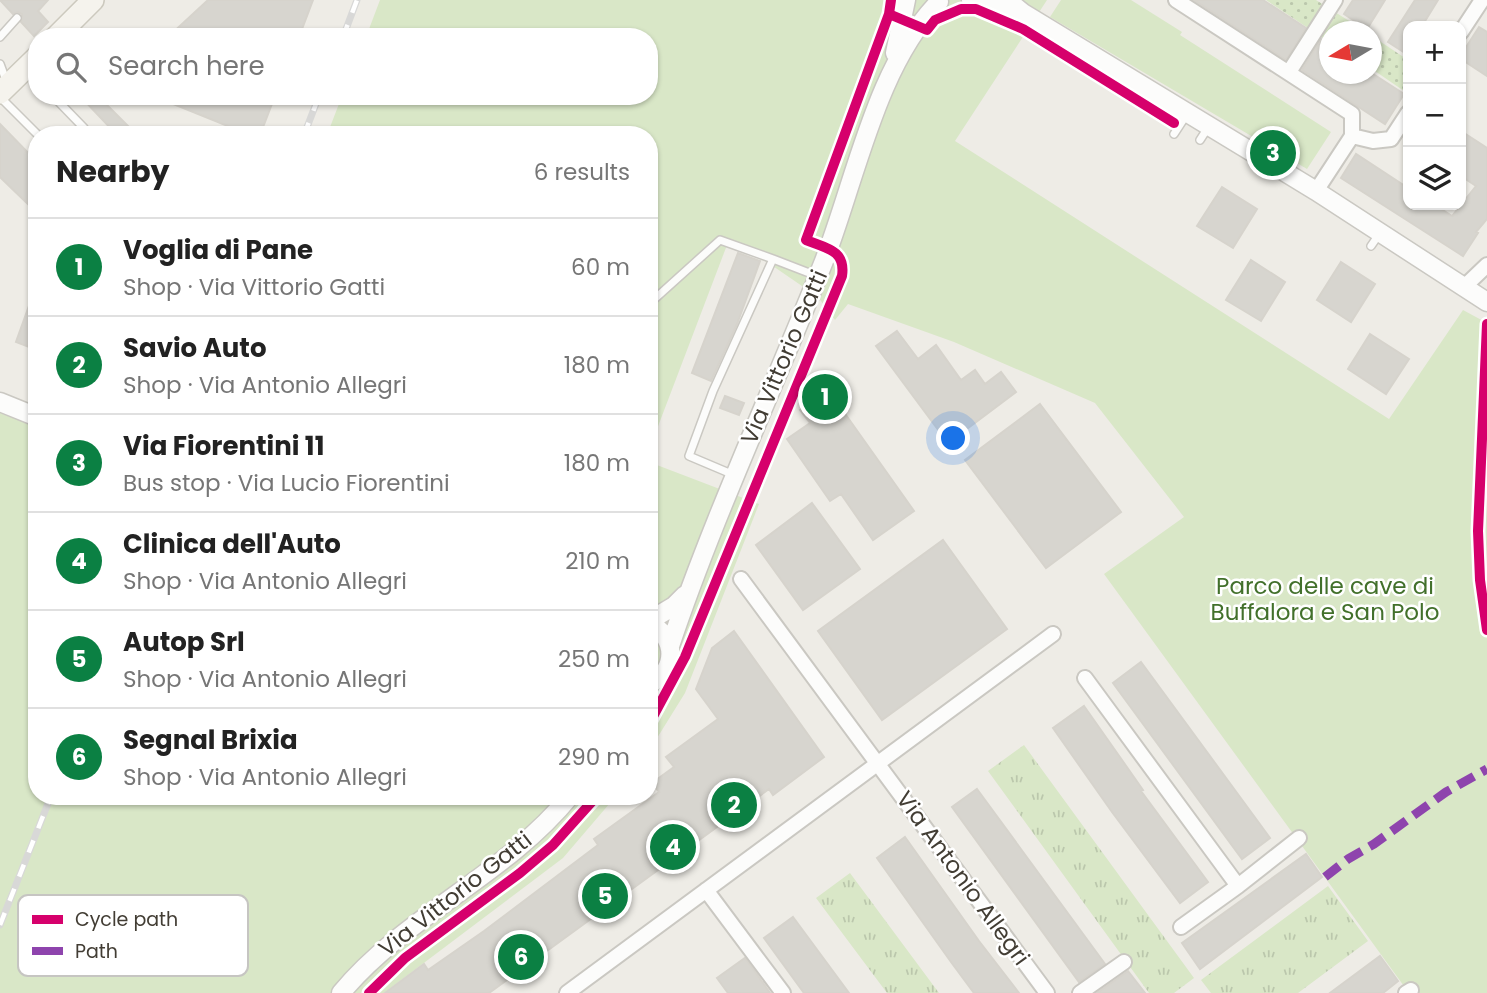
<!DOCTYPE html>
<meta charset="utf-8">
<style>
body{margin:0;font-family:Poppins,sans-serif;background:#f6f6f6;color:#222}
.controls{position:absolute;right:21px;top:21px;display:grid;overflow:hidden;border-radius:14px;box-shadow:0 2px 5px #0004}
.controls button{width:63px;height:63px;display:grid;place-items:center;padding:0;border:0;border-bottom:2px solid #e0e0e0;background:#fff;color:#222;font:35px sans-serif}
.compass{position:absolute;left:1319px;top:21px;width:63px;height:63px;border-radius:50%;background:#fff;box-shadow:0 2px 5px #0004;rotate:260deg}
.you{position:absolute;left:954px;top:439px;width:24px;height:24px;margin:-18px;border:5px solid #fff;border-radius:50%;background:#1a73e8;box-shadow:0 0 0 10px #1a73e833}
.badge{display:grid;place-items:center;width:46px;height:46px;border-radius:50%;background:#0b8043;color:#fff;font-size:23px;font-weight:700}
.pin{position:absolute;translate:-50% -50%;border:4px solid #fff;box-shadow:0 2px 7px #0006}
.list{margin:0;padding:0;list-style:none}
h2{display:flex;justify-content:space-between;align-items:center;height:91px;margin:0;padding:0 28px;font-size:30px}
h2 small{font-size:23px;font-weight:400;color:#767676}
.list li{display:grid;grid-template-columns:46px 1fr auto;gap:21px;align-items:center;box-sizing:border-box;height:98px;padding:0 28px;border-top:2px solid #e0e0e0}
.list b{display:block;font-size:26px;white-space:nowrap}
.list p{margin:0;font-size:23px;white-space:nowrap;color:#767676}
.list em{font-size:23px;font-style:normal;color:#767676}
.icon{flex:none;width:38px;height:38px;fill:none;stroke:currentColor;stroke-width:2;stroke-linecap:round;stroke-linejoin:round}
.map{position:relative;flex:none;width:1487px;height:993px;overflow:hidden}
.search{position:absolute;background:#fff;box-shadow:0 2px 5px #0004;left:28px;top:28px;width:630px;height:77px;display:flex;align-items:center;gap:18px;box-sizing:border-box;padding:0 24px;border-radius:28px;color:#767676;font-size:26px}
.panel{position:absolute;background:#fff;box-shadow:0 2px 5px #0004;left:28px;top:126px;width:630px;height:679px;border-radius:28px}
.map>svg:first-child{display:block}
</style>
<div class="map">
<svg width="1487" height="993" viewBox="0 0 1487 993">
<defs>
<pattern id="grass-tufts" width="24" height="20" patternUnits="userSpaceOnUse" patternTransform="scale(1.75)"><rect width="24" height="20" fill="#d9e7c7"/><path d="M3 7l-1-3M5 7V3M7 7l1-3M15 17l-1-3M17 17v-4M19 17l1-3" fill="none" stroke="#bbc7ac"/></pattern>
<pattern id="garden-dots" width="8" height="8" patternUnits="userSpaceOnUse" patternTransform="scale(1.75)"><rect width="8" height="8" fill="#d9e7c7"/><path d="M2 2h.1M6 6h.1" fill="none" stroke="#bbc7ac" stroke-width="1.8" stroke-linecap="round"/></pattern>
</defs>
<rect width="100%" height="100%" fill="#eeece6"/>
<path fill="url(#grass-tufts)" d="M1024 745 1194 978 1174 993H1149L988 771Z
M850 873 939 993H887L816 898Z
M1328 886 1368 941 1298 993H1211L1201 980Z"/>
<path fill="#d9e7c7" d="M380 0H1047L955 141 1389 419 1463 310 1487 323V993H1409L1104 574 1184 517 1095 403 954 342 848 304 835 320 818 297 767 262 727 245 649 450V135H327L342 96H649V37H366Z
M1061 0H1131L1182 32 1180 35 1331 132 1307 169 1050 17Z
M0 413 37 427V796H616L563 858 384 993H0Z
M649 462 759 504 685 693 649 751Z"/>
<path fill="url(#garden-dots)" d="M1266 0H1316L1365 31 1330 32 1329 42Z
M1372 36 1408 60V84L1404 91 1372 69Z"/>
<path fill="#d7d5cf" stroke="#d6d3cc" stroke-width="2" d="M0 0H48L38 11 48 22 34 36 21 22 22 14 18 12 13 14Z
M208 0H313L299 37H168Z
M1194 0H1263L1306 28 1286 60Z
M1353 0H1385L1367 29 1344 14Z
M1415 0H1438L1422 26H1408V55L1388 42Z
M1479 27 1487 32V76L1461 59V55Z
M1321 39 1329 45V74H1373L1404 94 1385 124 1302 70Z
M80 96H98L137 135H117Z
M275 96 260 135H250L156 97Z
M0 124 37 162V199L30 206 0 177Z
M1461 131 1487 148V219L1476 232 1478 233 1463 256 1341 178 1356 154 1408 188V205H1435L1452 216 1476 186 1461 176Z
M1222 187 1257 209 1233 248 1197 226Z
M738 253 760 261 737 324 711 381 692 373Z
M1251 260 1285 282 1261 321 1226 300Z
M1341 262 1375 284 1351 322 1317 300Z
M35 289H37V350L16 342Z
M897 331 918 359 936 345 961 380 975 370 985 384 1001 372 1016 392 948 443 876 346Z
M1370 334 1409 359 1386 394 1348 369Z
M824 384 914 511 873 540 841 494 830 501 787 439 810 423 800 410 808 404 804 399Z
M725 396 744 403 739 415 720 408Z
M1040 404 1121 512 1046 568 965 460Z
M812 503 860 569 803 610 756 545Z
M943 540 1007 629 882 720 818 631Z
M734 631 824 757 773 795 769 789 489 993H385L424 964 428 970 484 931 598 845 594 839 659 792 652 783 674 767 666 757 718 719 696 689 712 648Z
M1141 662 1270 838 1242 859 1113 683Z
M1084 706 1143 790 1141 791 1208 882 1180 903 1112 812 1053 728Z
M977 789 1105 964 1079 982 952 807Z
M905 837 979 941 1019 993H974L951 962 877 858Z
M1306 854 1322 877 1200 969 1182 943Z
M793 917 849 993H804L764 938Z
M1380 956 1398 981 1383 993H1330Z
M745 958 756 973 770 993H728L717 978Z
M1128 971 1145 993H1097Z"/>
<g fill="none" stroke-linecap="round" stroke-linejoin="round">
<g stroke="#cac8c2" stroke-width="10">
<path id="service" d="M0 37 17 18
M0 64 7 83
M53 96 84 128
M0 97 38 135
M1174 134 1187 114
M1200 140 1209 126
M1371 246 1380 233
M649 304 720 240 773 259
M734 475 689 456 713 391 773 259 817 276"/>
</g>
<g stroke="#cac8c2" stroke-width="18">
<path id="minor" d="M1176 0 1352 114V136L1316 191
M1461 32 1482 0
M1289 72 1335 0
M1352 136 1373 141 1391 139 1408 113
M1464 287 1487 265
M741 579 1047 993
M1085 678 1238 886
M706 890 783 993
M1181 927 1238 886 1299 838
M567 993 1053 634
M1080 993 1124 962
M1406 993 1411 990"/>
</g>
<g stroke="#cac8c2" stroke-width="21">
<path id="tertiary" d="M971 0 1019 12
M1007 0 1023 13 1316 191 1487 302
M895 53 906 0
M0 402 37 417
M649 621 674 606 685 595
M649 624C677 635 678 672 649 684
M670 646C714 515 773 390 824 261 856 179 876 66 939 2
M341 993C406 915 506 875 570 796"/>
</g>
<g stroke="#ccc9be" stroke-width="24">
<path id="secondary" d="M56 37 93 0
M0 93 37 57"/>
</g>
<use href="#service" stroke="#fcfcfb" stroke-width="7"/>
<use href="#minor" stroke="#fcfcfb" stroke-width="14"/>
<use href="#tertiary" stroke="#fcfcfb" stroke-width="18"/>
<use href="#secondary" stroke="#f5f3ed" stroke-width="21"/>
<g stroke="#d8d8d7" stroke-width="7">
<path id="rail" d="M343 37 357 0
M304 135 319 96
M0 925 51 796"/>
</g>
<use href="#rail" stroke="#fff" stroke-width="4.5" stroke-dasharray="13" stroke-linecap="butt"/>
<path stroke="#8e44ad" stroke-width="9" stroke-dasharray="18 9" stroke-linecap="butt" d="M1325 877 1348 859 1374 844 1446 792 1487 769"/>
<g stroke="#fff" stroke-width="15">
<path id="cycleway" d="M889 14 927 30 935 20 961 9H976L1023 29 1174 123
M1487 324 1478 531 1480 580 1487 630
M649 724 685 657 842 276C846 250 826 248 806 240L889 14 891 0
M369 993 405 958 520 873 553 845 597 796"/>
</g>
<use href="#cycleway" stroke="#d6006c" stroke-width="10"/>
</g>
<g text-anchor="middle" stroke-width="5" stroke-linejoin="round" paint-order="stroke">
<g font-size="23" fill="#423d34" stroke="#fff">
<text transform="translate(784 357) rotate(-67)" y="8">Via Vittorio Gatti</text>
<text transform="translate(963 878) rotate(54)" y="8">Via Antonio Allegri</text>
<text transform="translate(455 894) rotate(-38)" y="8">Via Vittorio Gatti</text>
</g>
<g font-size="23" fill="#42702b" stroke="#fff">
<text x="1325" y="594">Parco delle cave di<tspan x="1325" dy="26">Buffalora e San Polo</tspan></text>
</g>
</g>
<rect x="18" y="895" width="230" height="81" rx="10" fill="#fff" stroke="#c6c5c2" stroke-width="2"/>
<rect x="32" y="915" width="31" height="9" fill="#d6006c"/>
<rect x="32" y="947" width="31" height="8" fill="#8e44ad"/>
<g font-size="19" fill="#423d34">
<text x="75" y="926">Cycle path</text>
<text x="75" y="958">Path</text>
</g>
</svg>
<div class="controls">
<button>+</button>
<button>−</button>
<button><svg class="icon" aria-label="layers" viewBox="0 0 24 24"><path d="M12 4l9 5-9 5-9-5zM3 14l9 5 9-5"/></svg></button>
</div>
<svg class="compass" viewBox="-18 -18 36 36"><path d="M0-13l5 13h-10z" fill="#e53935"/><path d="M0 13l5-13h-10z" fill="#767676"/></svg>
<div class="you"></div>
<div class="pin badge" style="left:825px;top:397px">1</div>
<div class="pin badge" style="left:734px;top:805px">2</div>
<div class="pin badge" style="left:1273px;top:153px">3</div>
<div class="pin badge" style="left:673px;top:847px">4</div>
<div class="pin badge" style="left:605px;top:896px">5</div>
<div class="pin badge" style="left:521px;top:957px">6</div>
<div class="search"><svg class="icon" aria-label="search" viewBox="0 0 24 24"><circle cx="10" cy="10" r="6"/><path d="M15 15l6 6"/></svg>Search here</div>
<section class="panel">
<h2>Nearby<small>6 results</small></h2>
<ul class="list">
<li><span class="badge">1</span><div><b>Voglia di Pane</b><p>Shop · Via Vittorio Gatti</p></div><em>60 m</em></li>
<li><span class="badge">2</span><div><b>Savio Auto</b><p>Shop · Via Antonio Allegri</p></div><em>180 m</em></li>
<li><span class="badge">3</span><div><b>Via Fiorentini 11</b><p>Bus stop · Via Lucio Fiorentini</p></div><em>180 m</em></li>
<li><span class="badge">4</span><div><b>Clinica dell'Auto</b><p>Shop · Via Antonio Allegri</p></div><em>210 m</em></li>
<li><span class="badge">5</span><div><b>Autop Srl</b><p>Shop · Via Antonio Allegri</p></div><em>250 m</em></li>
<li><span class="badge">6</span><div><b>Segnal Brixia</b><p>Shop · Via Antonio Allegri</p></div><em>290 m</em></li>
</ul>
</section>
</div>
